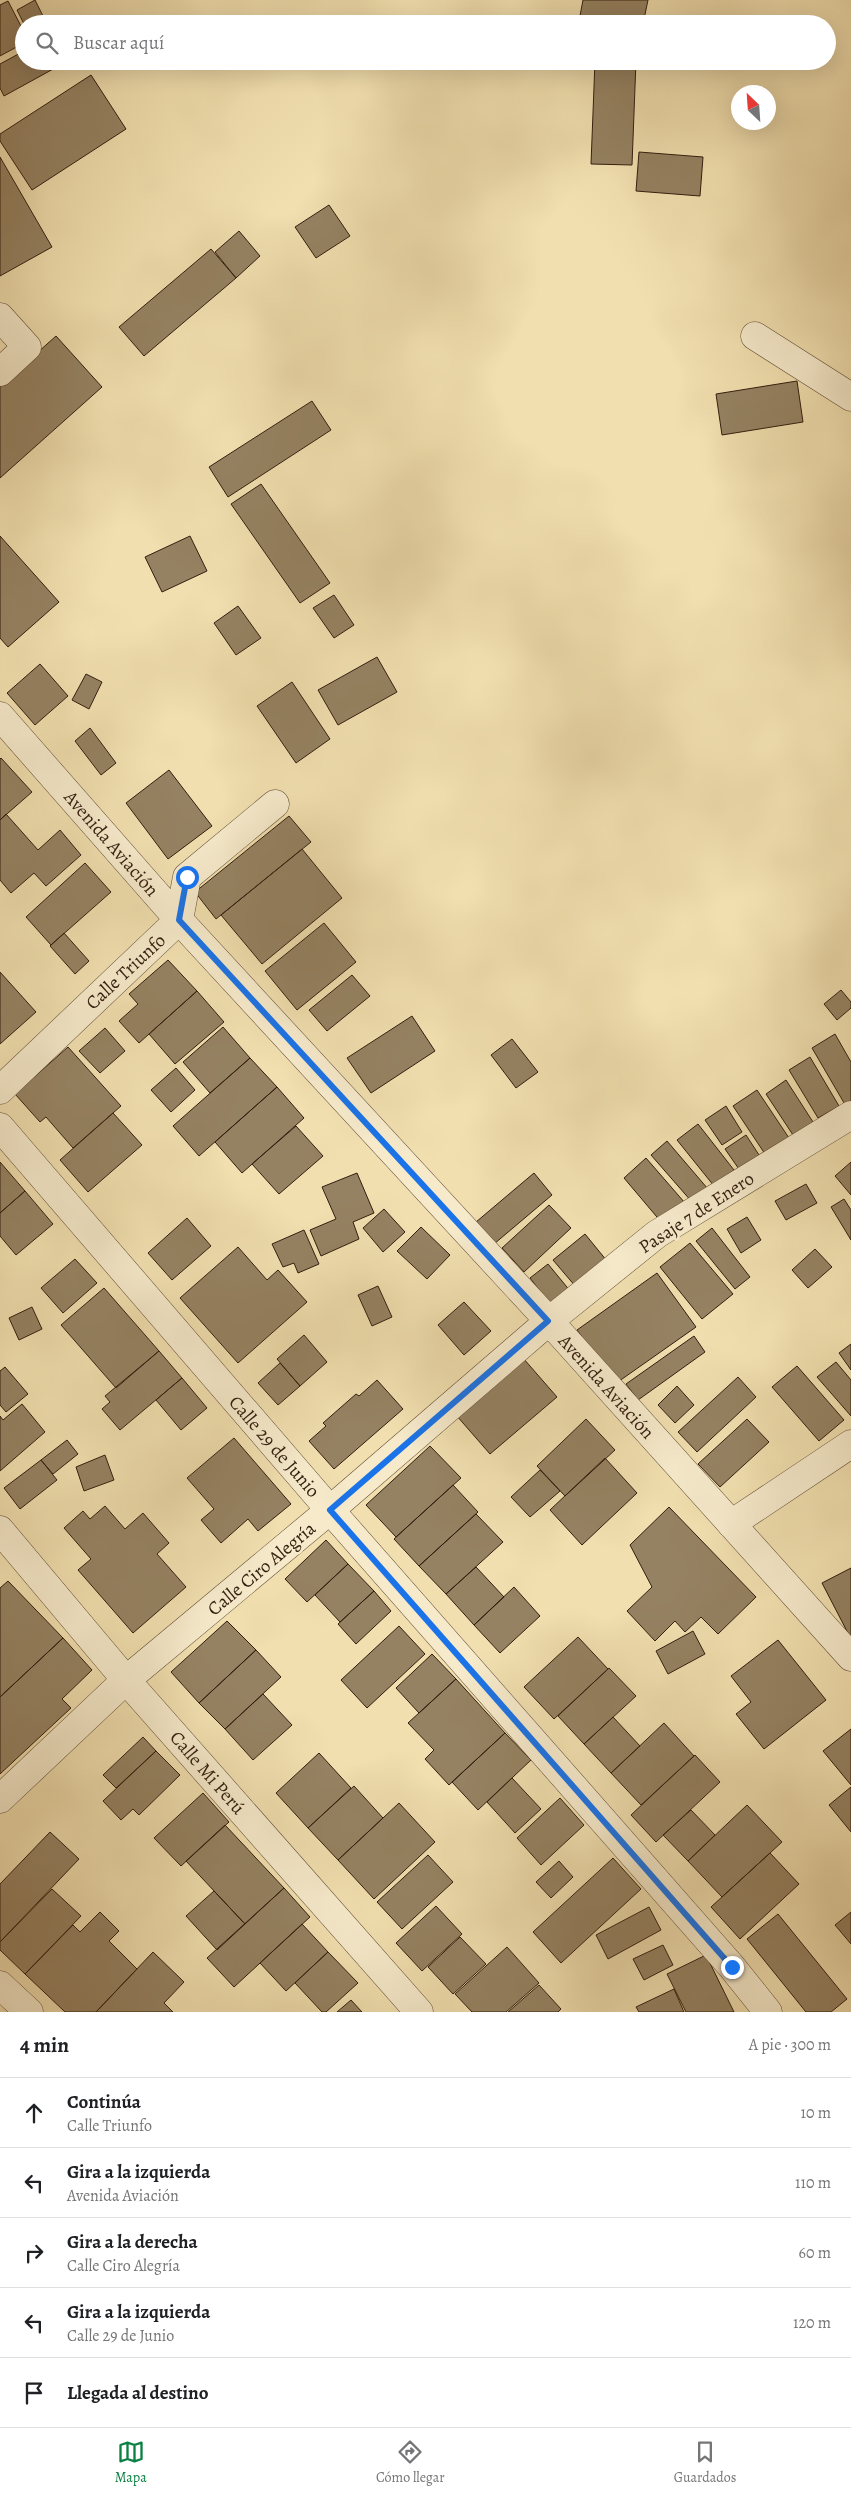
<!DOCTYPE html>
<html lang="es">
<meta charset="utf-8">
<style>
body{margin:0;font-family:Alegreya,serif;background:#f6f6f6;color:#202124}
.compass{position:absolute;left:731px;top:85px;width:45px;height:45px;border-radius:50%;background:#fff;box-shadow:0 5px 20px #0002;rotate:335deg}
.stop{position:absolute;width:15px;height:15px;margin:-11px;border:4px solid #1a73e8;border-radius:50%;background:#fff}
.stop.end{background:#1a73e8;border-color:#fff;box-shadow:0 1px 5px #0008}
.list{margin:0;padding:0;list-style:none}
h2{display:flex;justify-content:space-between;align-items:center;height:65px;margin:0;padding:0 20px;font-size:21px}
h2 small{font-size:16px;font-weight:400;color:#757577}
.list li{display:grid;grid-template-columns:32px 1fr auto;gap:15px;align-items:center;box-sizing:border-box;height:70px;padding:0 20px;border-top:1px solid #e0e0e0}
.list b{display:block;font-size:19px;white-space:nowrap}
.list p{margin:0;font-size:16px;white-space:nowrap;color:#757577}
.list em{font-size:16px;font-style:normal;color:#757577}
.icon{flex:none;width:28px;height:28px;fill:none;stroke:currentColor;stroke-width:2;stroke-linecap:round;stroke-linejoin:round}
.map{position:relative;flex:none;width:851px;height:2012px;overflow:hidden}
.search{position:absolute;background:#fff;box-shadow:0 5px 20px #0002;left:15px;right:15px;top:15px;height:55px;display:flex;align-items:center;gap:12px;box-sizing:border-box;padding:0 18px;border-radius:28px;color:#757577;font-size:19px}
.sheet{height:415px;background:#fff}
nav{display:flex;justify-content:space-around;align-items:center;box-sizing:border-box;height:70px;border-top:1px solid #e0e0e0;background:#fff;font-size:14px;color:#757577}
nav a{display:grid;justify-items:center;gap:2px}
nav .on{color:#0b8043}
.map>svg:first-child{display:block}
</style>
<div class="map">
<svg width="851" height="2012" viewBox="0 0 851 2012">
<rect width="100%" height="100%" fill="#f1dfaf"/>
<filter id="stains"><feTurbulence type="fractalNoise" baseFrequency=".004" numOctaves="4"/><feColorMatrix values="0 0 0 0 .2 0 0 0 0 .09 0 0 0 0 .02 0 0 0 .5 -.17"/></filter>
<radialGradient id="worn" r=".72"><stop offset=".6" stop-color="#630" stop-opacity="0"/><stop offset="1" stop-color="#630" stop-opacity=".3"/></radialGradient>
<path fill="#958262" stroke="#321e0f" d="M35 0 47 24H24L17 10Z
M583 0H648L643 24H595L579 21Z
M8 1 24 32V43L0 56V5Z
M24 51V61L66 62 4 96 0 88V64Z
M595 61H636L632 165 591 164Z
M91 75 126 129 32 190 0 141V134Z
M639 152 703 157 700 196 636 191Z
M0 157 52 247 0 276Z
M329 205 350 236 316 258 295 227Z
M239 231 260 256 236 278 215 252Z
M211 249 236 278 144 356 119 327Z
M56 336 102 387 0 478V386Z
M797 381 803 422 722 435 716 394Z
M312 401 331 430 228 497 209 467Z
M261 484 330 583 300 603 231 504Z
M0 536 59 602 8 647 0 638Z
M190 536 207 571 162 592 145 557Z
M334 595 354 625 334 638 313 608Z
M238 606 261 638 236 655 214 623Z
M377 657 397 692 338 725 318 690Z
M40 664 68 696 35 725 7 693Z
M86 674 102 682 89 709 72 700Z
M292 682 330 739 296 763 257 706Z
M90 728 116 763 101 775 75 741Z
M1 758 32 792 0 820V759Z
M169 770 212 826 168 859 126 803Z
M6 814 38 850 60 830 81 855 46 886 34 873 11 893 0 880V820Z
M289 816 311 842 216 919 195 892Z
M302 849 342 898 262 964 221 915Z
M85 863 111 892 51 945 26 917Z
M324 923 356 962 297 1010 265 971Z
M64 933 89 961 75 974 50 946Z
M168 960 197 991 139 1043 119 1021 138 1004 129 994Z
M0 972 36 1012 0 1044Z
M352 975 370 996 327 1031 309 1010Z
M841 990 851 1002V1008L837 1020 824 1004Z
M197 991 224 1022 175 1064 149 1034Z
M412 1016 435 1051 371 1093 347 1058Z
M223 1027 250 1058 210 1093 183 1062Z
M105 1028 125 1051 100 1073 79 1051Z
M835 1034 851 1062V1105L847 1108 812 1048Z
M512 1039 538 1072 516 1088 491 1055Z
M68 1047 121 1106 73 1148 46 1117 40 1122 15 1094Z
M810 1057 839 1106 818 1118 789 1070Z
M250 1058 277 1087 199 1156 173 1126Z
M176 1068 195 1090 171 1112 151 1090Z
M786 1080 813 1122 793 1135 766 1094Z
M277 1087 304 1118 242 1173 215 1142Z
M757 1090 789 1138 765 1154 733 1106Z
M726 1106 742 1132 722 1145 705 1120Z
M113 1113 142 1145 88 1192 60 1160Z
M698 1124 734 1170 714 1186 677 1140Z
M296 1126 323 1156 279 1194 252 1164Z
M746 1135 761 1158 741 1172 725 1149Z
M667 1141 708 1189 692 1202 651 1155Z
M646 1158 685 1203 662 1223 624 1178Z
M0 1162 25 1191 0 1213Z
M851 1162V1195L835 1176Z
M357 1173 374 1213 353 1222 359 1239 321 1256 310 1230 336 1219 322 1187Z
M534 1173 552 1195 494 1244 476 1222Z
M806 1184 817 1203 786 1220 775 1201Z
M25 1191 53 1224 16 1255 0 1236V1213Z
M844 1199 851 1210V1240L831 1207Z
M549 1205 571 1228 524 1272 502 1248Z
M384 1209 405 1232 383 1252 363 1228Z
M747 1217 761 1240 741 1253 727 1229Z
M187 1218 211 1246 172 1280 148 1253Z
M421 1227 450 1255 427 1279 397 1251Z
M712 1228 750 1277 735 1289 696 1241Z
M304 1230 319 1264 298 1273 294 1263 283 1267 272 1244Z
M585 1234 607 1261 576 1287 553 1260Z
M690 1243 733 1294 702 1319 660 1267Z
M238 1247 267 1280 278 1270 307 1302 238 1363 180 1298Z
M815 1249 832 1267 808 1288 792 1270Z
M75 1259 97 1283 63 1313 41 1288Z
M548 1264 571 1292 552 1307 530 1278Z
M657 1273 696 1327 615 1384 577 1330Z
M378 1286 392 1317 372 1326 358 1295Z
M104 1288 159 1351 116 1388 61 1325Z
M464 1302 491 1331 464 1355 438 1325Z
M32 1307 42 1329 19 1340 9 1318Z
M304 1335 327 1362 300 1386 277 1359Z
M694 1336 705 1352 638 1400 626 1384Z
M851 1344V1370L839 1353Z
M159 1351 182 1378 120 1430 102 1409 110 1402 105 1396Z
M523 1358 557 1397 490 1454 456 1415Z
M836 1362 851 1380V1416L817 1377Z
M280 1363 300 1386 278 1405 258 1383Z
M797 1366 844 1420 819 1441 772 1387Z
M5 1367 28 1394 6 1412 0 1405V1371Z
M738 1377 756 1397 697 1452 678 1432Z
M182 1378 207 1408 181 1430 156 1400Z
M377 1380 403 1409 334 1469 309 1441 326 1426 323 1423 356 1394 359 1396Z
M677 1386 694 1405 675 1423 658 1405Z
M22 1404 45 1432 0 1471V1416L3 1420Z
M586 1419 615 1450 565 1496 537 1466Z
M747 1419 769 1442 720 1487 698 1464Z
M234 1438 291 1504 258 1531 248 1519 221 1543 201 1520 214 1509 187 1478Z
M67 1440 78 1454 53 1474 41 1460Z
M430 1446 461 1478 396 1537 366 1505Z
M105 1455 114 1480 84 1491 76 1467Z
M605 1458 637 1493 582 1545 550 1510Z
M41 1460 57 1480 20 1509 4 1488Z
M540 1470 560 1491 530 1517 511 1497Z
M453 1485 478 1512 419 1566 394 1539Z
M105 1506 125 1529 143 1513 169 1543 157 1554 186 1587 133 1633 78 1570 91 1559 64 1528 83 1511 90 1519Z
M669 1507 756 1597 718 1634 701 1617 685 1632 675 1621 655 1641 627 1611 652 1587 630 1545Z
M476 1514 503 1542 446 1594 419 1566Z
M326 1540 348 1564 307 1602 285 1579Z
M348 1564 374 1591 340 1622 315 1595Z
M476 1567 504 1597 474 1625 446 1594Z
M851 1568V1639L822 1583Z
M8 1581 63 1638 0 1697V1588Z
M514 1587 540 1616 500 1653 474 1625Z
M374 1591 391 1611 356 1644 338 1624Z
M227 1621 256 1650 199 1703 171 1672Z
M399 1626 425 1654 367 1708 341 1680Z
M693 1631 705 1654 668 1674 656 1651Z
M578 1637 608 1669 554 1719 524 1687Z
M63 1638 92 1670 62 1699 71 1708 0 1774V1697Z
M778 1640 826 1700 764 1749 736 1714 751 1702 731 1676Z
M256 1650 281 1677 225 1729 199 1703Z
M432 1654 456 1679 419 1713 396 1688Z
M609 1668 636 1696 584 1744 558 1716Z
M456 1679 505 1733 449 1785 425 1759 434 1750 408 1723Z
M263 1694 292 1725 253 1760 225 1729Z
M613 1717 640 1746 611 1773 584 1744Z
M664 1723 694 1756 641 1805 611 1773Z
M851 1729V1785L823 1751Z
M505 1733 531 1760 478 1810 452 1782Z
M143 1737 156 1751 116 1788 103 1775Z
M156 1751 180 1775 139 1815 133 1809 121 1820 103 1801Z
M319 1753 351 1788 308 1828 276 1793Z
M695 1755 720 1782 656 1842 631 1815Z
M512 1778 541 1809 515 1833 487 1802Z
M354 1786 383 1818 338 1860 308 1828Z
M851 1787V1832L829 1805Z
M203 1793 229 1822 181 1866 154 1838Z
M560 1798 584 1825 541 1865 517 1838Z
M399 1803 435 1842 374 1899 338 1860Z
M747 1805 782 1842 722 1897 688 1861Z
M691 1810 715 1835 688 1861 663 1835Z
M225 1825 284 1888 245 1924 186 1861Z
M50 1832 79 1859 0 1942V1884Z
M770 1853 799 1884 740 1939 711 1907Z
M428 1855 453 1882 402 1929 377 1902Z
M613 1858 641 1889 561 1963 533 1932Z
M559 1861 573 1877 551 1898 536 1882Z
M284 1888 310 1917 234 1987 207 1958Z
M52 1889 81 1916 25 1974 0 1950V1942Z
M214 1891 245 1924 217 1950 186 1916Z
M436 1906 462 1934 422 1971 396 1943Z
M649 1907 661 1930 608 1959 596 1935Z
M100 1912 119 1931 109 1941 137 1969 96 2012H65L25 1974 73 1925 80 1932Z
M851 1912V1944L835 1925Z
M778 1914 847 1999 831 2012H806L747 1939Z
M302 1924 328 1952 286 1991 260 1963Z
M460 1937 486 1964 453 1994 428 1967Z
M663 1945 673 1965 644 1980 633 1959Z
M507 1947 539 1983 506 2012H472L455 1994Z
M153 1952 184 1982 164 2003 173 2012H96Z
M328 1952 358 1983 326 2012H322L295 1983Z
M706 1955 734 2012H686L667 1974Z
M539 1985 561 2009 558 2012H508Z
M674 1989 684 2012H639L636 2007Z
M351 2000 362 2012H337Z"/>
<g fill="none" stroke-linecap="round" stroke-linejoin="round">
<g stroke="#624e37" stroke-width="29">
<path id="street" d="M0 317 27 347 0 372
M755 336 851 397
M0 716 179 920 549 1321 851 1657
M0 1090 179 920 187 877 275 804
M0 1127 330 1510 732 1967 768 2012
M731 1524 851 1444
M0 1530 126 1680 419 2012
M0 1799 126 1680 330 1510 549 1321 657 1234 851 1115
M0 1985 29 2012"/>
</g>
<use href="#street" stroke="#f6eacb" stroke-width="28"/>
</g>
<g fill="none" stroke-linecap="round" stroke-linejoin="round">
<path stroke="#1a73e8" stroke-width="6" d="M187 877 179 920 548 1321 330 1510 732 1967"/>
</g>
<g text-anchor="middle" stroke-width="5" stroke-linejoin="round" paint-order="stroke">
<g font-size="19" fill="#321e0f" stroke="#f6eacb">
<text transform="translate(112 843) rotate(49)" y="7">Avenida Aviación</text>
<text transform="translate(125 971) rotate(-43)" y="7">Calle Triunfo</text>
<text transform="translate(696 1212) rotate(-33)" y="7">Pasaje 7 de Enero</text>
<text transform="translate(607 1386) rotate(48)" y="7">Avenida Aviación</text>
<text transform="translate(275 1446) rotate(49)" y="7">Calle 29 de Junio</text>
<text transform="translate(261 1568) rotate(-40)" y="7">Calle Ciro Alegría</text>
<text transform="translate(208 1772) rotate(49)" y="7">Calle Mi Perú</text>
</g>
</g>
<rect width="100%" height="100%" filter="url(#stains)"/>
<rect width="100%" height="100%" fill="url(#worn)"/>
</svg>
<svg class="compass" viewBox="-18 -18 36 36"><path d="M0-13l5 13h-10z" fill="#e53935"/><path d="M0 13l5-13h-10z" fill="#757577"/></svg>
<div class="stop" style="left:187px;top:877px"></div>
<div class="stop end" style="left:732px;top:1967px"></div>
<div class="search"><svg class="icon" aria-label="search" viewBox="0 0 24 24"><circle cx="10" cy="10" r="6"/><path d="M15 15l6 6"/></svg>Buscar aquí</div>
</div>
<section class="sheet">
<h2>4 min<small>A pie · 300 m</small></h2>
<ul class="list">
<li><svg class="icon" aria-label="ahead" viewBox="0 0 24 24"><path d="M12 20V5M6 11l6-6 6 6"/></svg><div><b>Continúa</b><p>Calle Triunfo</p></div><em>10 m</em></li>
<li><svg class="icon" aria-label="left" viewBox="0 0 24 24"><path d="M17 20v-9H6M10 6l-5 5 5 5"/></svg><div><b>Gira a la izquierda</b><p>Avenida Aviación</p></div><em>110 m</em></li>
<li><svg class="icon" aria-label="right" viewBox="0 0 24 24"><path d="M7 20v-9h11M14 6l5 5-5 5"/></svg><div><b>Gira a la derecha</b><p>Calle Ciro Alegría</p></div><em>60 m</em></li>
<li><svg class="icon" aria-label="left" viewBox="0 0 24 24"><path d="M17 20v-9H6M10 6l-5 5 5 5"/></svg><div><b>Gira a la izquierda</b><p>Calle 29 de Junio</p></div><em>120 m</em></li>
<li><svg class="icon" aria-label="arrive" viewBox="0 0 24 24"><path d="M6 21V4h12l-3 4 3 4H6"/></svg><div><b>Llegada al destino</b></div></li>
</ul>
</section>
<nav>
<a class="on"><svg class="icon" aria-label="map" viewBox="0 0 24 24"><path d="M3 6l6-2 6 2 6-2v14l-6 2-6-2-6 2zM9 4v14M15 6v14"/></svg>Mapa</a>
<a><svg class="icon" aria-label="directions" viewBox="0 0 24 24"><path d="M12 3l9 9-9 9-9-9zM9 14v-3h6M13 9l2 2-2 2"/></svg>Cómo llegar</a>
<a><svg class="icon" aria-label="saved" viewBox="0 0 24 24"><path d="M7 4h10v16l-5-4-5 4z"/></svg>Guardados</a>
</nav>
